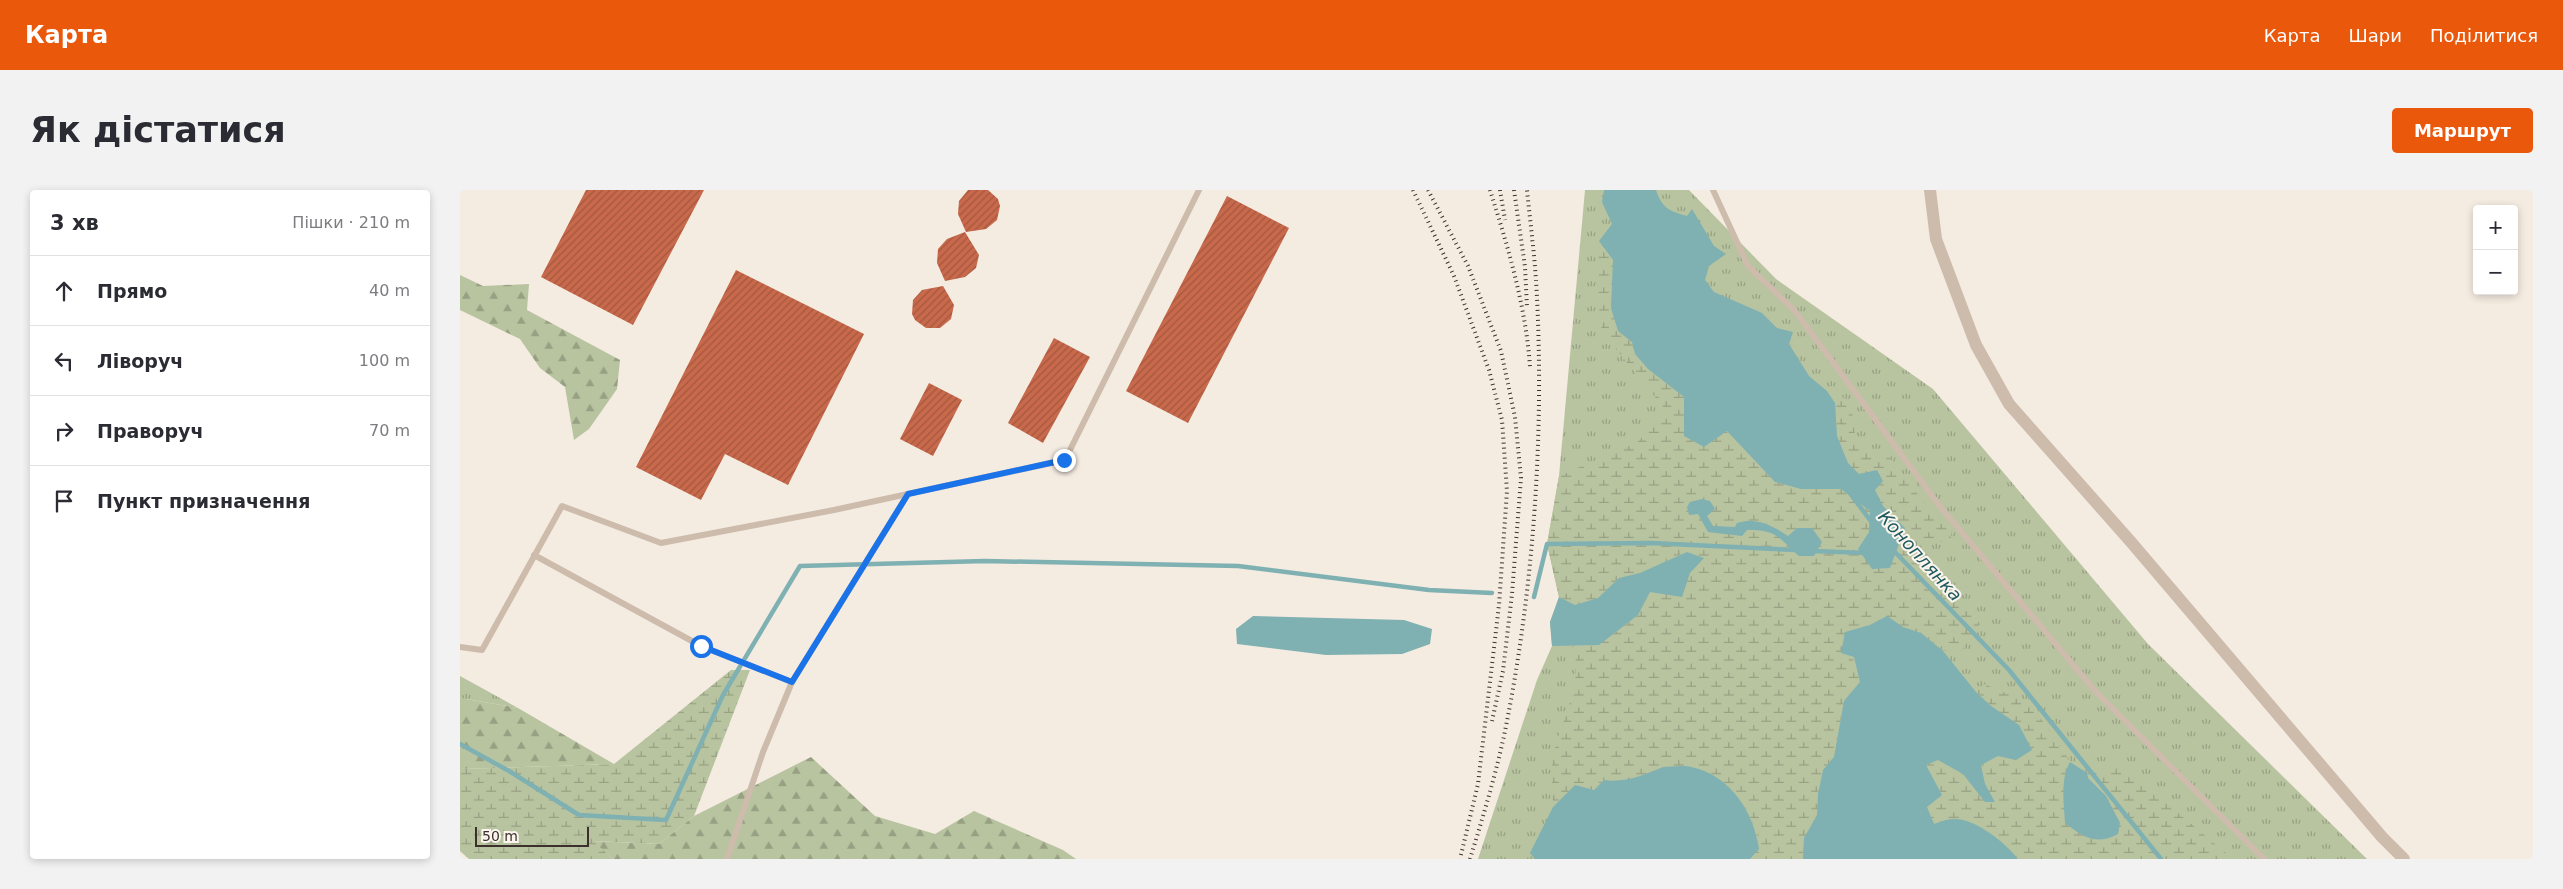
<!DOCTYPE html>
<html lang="uk">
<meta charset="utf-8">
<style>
body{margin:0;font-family:"DejaVu Sans",sans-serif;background:#f2f2f3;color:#2b2b33}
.controls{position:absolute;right:15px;top:15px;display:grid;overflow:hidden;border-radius:5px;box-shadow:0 2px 8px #0003}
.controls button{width:45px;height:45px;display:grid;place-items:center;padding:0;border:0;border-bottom:1px solid #e1e1e2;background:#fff;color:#2b2b33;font:25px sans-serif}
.scale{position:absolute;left:15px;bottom:12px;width:114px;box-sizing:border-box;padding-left:5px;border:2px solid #3b302b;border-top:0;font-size:14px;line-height:18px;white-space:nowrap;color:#3b302b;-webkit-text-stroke:4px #fbf5ee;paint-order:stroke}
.stop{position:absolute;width:15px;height:15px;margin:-11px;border:4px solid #1a73e8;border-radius:50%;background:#fff}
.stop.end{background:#1a73e8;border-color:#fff;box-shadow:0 1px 5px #0008}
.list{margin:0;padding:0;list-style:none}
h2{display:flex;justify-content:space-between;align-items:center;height:65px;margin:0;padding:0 20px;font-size:21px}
h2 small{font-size:16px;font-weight:400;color:#7c7c81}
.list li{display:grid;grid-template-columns:32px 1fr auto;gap:15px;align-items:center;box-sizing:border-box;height:70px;padding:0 20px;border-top:1px solid #e1e1e2}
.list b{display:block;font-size:19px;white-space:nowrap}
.list em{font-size:16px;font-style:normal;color:#7c7c81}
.icon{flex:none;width:28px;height:28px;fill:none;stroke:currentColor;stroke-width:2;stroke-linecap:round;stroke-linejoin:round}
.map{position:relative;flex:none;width:2073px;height:669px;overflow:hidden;border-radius:5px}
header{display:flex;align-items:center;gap:30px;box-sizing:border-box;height:70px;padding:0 25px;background:#ea580c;color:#fff}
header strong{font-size:24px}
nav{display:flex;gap:28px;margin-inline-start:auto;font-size:18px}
.intro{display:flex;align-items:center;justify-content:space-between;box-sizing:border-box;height:120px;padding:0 30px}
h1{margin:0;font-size:35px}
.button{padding:12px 22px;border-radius:5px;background:#ea580c;color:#fff;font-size:18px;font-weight:700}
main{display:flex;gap:30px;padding:0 30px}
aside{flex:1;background:#fff;border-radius:5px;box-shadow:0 2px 8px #0003}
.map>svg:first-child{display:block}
</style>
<header>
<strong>Карта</strong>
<nav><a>Карта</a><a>Шари</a><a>Поділитися</a></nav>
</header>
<div class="intro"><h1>Як дістатися</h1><a class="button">Маршрут</a></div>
<main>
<aside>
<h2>3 хв<small>Пішки · 210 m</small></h2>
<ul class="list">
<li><svg class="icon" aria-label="ahead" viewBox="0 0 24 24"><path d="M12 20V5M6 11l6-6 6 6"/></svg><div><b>Прямо</b></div><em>40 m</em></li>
<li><svg class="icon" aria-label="left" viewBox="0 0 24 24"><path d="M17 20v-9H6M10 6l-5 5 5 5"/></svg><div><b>Ліворуч</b></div><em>100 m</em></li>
<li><svg class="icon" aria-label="right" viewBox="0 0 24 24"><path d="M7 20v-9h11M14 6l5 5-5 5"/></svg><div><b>Праворуч</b></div><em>70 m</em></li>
<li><svg class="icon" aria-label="arrive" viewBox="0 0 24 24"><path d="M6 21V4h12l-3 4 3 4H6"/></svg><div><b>Пункт призначення</b></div></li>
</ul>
</aside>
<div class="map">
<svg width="2073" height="669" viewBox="0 0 2073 669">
<defs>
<pattern id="grass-tufts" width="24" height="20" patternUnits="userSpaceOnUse" patternTransform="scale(1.25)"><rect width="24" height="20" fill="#b8c4a0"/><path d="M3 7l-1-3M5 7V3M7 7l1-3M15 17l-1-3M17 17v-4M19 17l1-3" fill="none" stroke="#97a083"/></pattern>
<pattern id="forest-firs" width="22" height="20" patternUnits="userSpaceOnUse" patternTransform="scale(1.25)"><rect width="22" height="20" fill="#b8c4a0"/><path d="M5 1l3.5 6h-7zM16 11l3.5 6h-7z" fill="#97a083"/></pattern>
<pattern id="wetland-marsh" width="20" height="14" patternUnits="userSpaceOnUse" patternTransform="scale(1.25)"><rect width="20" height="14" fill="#b8c4a0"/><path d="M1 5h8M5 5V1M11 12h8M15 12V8" fill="none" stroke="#97a083"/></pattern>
<pattern id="building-hatch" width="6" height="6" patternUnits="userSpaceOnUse" patternTransform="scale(1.25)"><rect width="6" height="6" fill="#c8694b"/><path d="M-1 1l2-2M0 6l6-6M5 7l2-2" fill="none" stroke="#a4573f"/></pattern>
</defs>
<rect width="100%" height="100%" fill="#f4ebe1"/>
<path fill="url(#grass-tufts)" d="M1125 0H1229L1316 89 1473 199 1688 454 1907 669H1018L1077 490 1092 456 1090 432 1099 407 1087 354 1099 286Z
M0 486 58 518 0 508Z"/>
<path fill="url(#forest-firs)" d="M0 85 23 96 69 94 67 120 160 170 157 199 129 239 114 250 105 197 80 178 60 149 0 120Z
M0 508 58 518 154 574 0 579Z
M351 567 415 626 475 644 514 621 603 660 616 669H153L132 651 199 654 234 626Z"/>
<path fill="url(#wetland-marsh)" d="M1139 51 1153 70 1158 141 1172 152 1175 164 1188 179 1224 207V246L1244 257 1266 241 1315 292 1368 300 1381 298 1410 321 1409 342 1440 348 1445 337 1423 316 1414 300 1423 291C1416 289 1406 288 1400 285 1377 273 1377 236 1375 213L1382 206 1392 219 1395 246 1407 260 1429 267 1461 309 1492 342 1490 350 1464 355 1468 366 1520 434 1508 449 1502 461H1483L1461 443 1443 437 1427 427 1410 435 1385 442 1400 492 1384 511 1374 567 1363 580 1358 604 1357 625 1344 648 1343 669H1290L1299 659 1296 639 1285 617 1259 587 1203 577 1183 586 1157 592 1144 590 1134 600 1115 595 1093 617C1093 600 1090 579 1094 563 1101 529 1126 490 1112 455H1139L1178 425 1190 402 1222 407 1230 383 1226 362 1180 383 1159 388 1138 408 1115 415 1099 407 1087 354 1099 286 1176 253 1195 235 1204 218 1142 142 1135 86Z
M271 480H290L234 626 199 654 133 651 153 669H9L0 661V579L154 574Z
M1524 494C1540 501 1560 507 1573 520 1587 535 1600 555 1610 572L1607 578 1660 632 1646 606 1628 588 1627 583 1657 575 1686 592 1699 607 1773 669H1558L1548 655 1494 629 1474 634 1467 617 1482 605 1466 575 1478 570 1503 584 1525 612H1534L1525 594 1521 575 1538 566 1556 570 1559 535 1531 516 1516 502Z"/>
<path fill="#7fb0b2" d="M1144 0H1196C1202 18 1209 21 1227 26L1232 19 1254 56 1266 64 1249 76 1245 90 1254 102 1302 123 1317 138 1333 142 1329 154 1349 186 1367 201 1375 213 1377 246 1388 273 1399 284 1417 280 1423 291 1415 300 1423 316 1445 338 1430 378 1412 379 1398 359 1409 342 1410 321 1381 299H1341L1315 292 1267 241 1244 257 1224 246V207L1188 179 1175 164 1172 152 1158 141 1151 118 1153 70 1139 51 1152 34 1142 12Z
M1242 309 1250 311 1255 319 1247 326 1253 336 1275 337 1277 333C1296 327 1312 335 1328 346L1337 338H1352L1362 352 1354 366H1339C1319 348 1316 339 1287 340L1282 346 1248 342 1238 324 1229 325 1227 317 1230 312Z
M1227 362 1244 368 1230 383 1222 407 1190 402 1178 425 1139 455 1092 456 1090 432 1099 407 1115 415 1138 408 1159 388 1180 383Z
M793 426 944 430 972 439 970 454 942 464 866 465 777 454 776 439Z
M1427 426 1443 437 1461 443 1483 461 1516 502 1531 516 1559 535 1572 560 1556 570 1538 566 1521 575 1525 594 1535 612H1525L1503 584 1478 570 1466 575 1482 605 1467 617 1474 634C1480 632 1487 629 1493 629 1515 628 1546 653 1558 669H1343L1344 648 1357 625 1358 604 1363 580 1374 567 1384 511 1400 492 1394 467 1381 463 1385 442 1410 435Z
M1610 572 1627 583 1628 588 1646 606 1660 633 1658 644C1636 656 1623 647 1605 633 1604 613 1600 590 1610 572Z
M1203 577C1212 577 1223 575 1231 577 1270 585 1294 622 1299 659L1290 669H1075L1070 663 1093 617 1115 595 1134 600 1144 590C1165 593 1184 585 1203 577Z"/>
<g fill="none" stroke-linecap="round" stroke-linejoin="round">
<path stroke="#7fb0b2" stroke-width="4.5" d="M1389 302 1413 334
M1433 360 1549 480 1701 669
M1353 361 1406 363
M1074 407 1087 354 1191 353 1336 360
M0 554 49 581 119 625 206 630 263 505 340 376 525 371 778 376 969 400 1032 403"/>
</g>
<path fill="url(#building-hatch)" d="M126 0H244L173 135 81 87Z
M508 0H528L538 9 540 16 537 30 526 39 506 42 498 24 499 11Z
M767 6 829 38 728 233 666 201Z
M505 42 519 65 516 78 505 87 485 91 477 73 478 59 487 49Z
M276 80 404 144 328 295 265 264 241 310 176 277Z
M483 96 494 115 491 129 480 138H466L455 130 452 124 453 110 462 100Z
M594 148 630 167 583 253 548 233Z
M469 193 502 210 473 266 440 249Z"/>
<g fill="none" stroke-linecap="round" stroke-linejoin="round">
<path stroke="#cdbbac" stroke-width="6" d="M1253 0 1288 76 1335 121 1478 314 1636 502 1804 669
M74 365 241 456 332 492
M0 457 22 460 102 316 201 353 374 320 605 270 739 0
M267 669 303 562 332 492 448 304"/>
<path stroke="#cdbbac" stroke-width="12" d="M1470 0 1476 49 1516 155 1549 214 1671 352 1922 647 1944 669"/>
<path stroke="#3b302b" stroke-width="4" stroke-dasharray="1 4" stroke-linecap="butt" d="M953 0 994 86 1029 180 1042 230 1047 301 1039 415 1018 594 1000 669
M968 0 1008 76 1041 161 1055 227 1061 288 1052 404 1043 481 1032 531
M1030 0C1048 57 1066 117 1070 177
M1040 0 1045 30
M1054 0 1065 77 1067 118
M1010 669C1023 627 1036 584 1045 541 1074 398 1085 236 1076 90 1074 60 1070 30 1067 0"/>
</g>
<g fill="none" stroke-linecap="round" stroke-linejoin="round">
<path stroke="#1a73e8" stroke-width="6" d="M241 456 332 492 448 304 604 270"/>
</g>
<g text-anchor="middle" stroke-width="4" stroke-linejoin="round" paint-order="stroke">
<g font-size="18" font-style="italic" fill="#1f5a5e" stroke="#fbf5ee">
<text transform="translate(1460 366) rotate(48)" y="6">Коноплянка</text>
</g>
</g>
</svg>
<div class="controls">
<button>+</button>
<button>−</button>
</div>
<div class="scale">50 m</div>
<div class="stop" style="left:241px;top:456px"></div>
<div class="stop end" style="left:604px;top:270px"></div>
</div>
</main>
